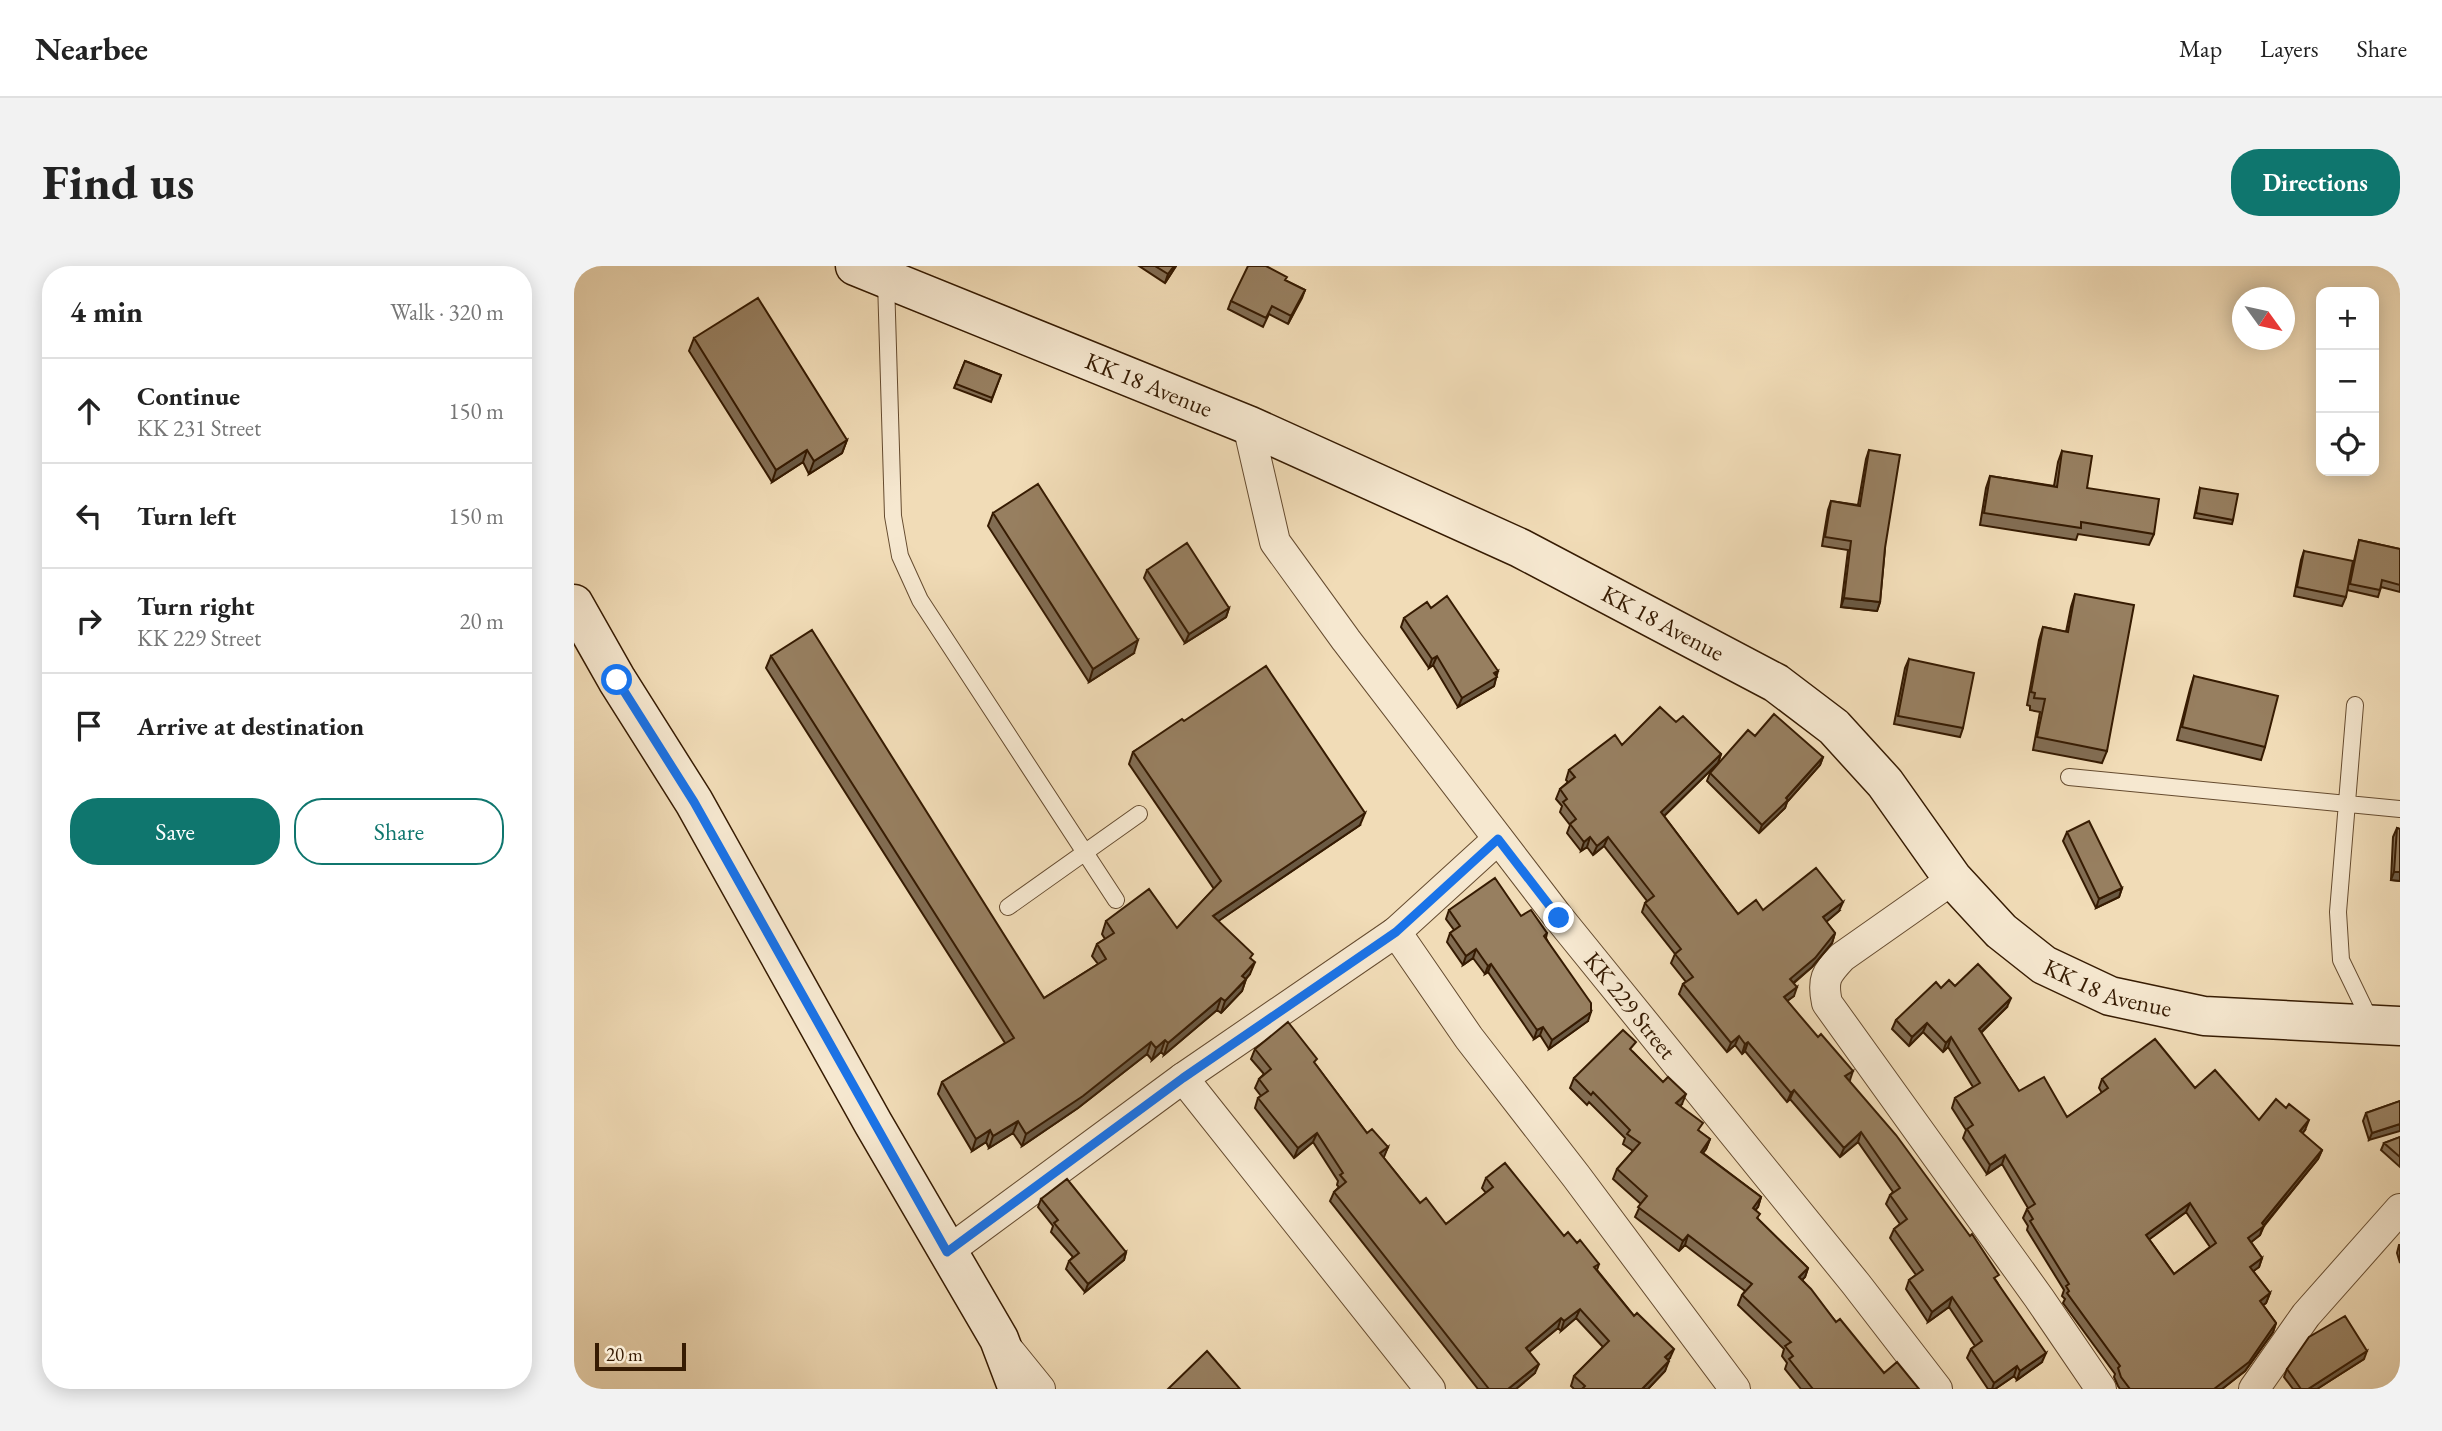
<!DOCTYPE html>
<meta charset="utf-8">
<style>
body{margin:0;font-family:"EB Garamond",serif;background:#f2f2f2;color:#222}
.controls{position:absolute;right:21px;top:21px;display:grid;overflow:hidden;border-radius:14px;box-shadow:0 4px 18px #0003}
.controls button{width:63px;height:63px;display:grid;place-items:center;padding:0;border:0;border-bottom:2px solid #e0e0e0;background:#fff;color:#222;font:35px sans-serif}
.compass{position:absolute;left:1658px;top:21px;width:63px;height:63px;border-radius:50%;background:#fff;box-shadow:0 4px 18px #0003;rotate:123deg}
.scale{position:absolute;left:21px;bottom:18px;width:91px;box-sizing:border-box;padding-left:7px;border:4px solid #361b02;border-top:0;font-size:19px;line-height:24px;white-space:nowrap;color:#361b02;-webkit-text-stroke:5px #f6e8d0;paint-order:stroke}
.stop{position:absolute;width:21px;height:21px;margin:-16px;border:5px solid #1a73e8;border-radius:50%;background:#fff}
.stop.end{background:#1a73e8;border-color:#fff;box-shadow:0 2px 7px #0008}
.list{margin:0;padding:0;list-style:none}
h2{display:flex;justify-content:space-between;align-items:center;height:91px;margin:0;padding:0 28px;font-size:30px}
h2 small{font-size:23px;font-weight:400;color:#767676}
.list li{display:grid;grid-template-columns:46px 1fr auto;gap:21px;align-items:center;box-sizing:border-box;height:105px;padding:0 28px;border-top:2px solid #e0e0e0}
.list b{display:block;font-size:26px;white-space:nowrap}
.list p{margin:0;font-size:23px;white-space:nowrap;color:#767676}
.list em{font-size:23px;font-style:normal;color:#767676}
.actions{display:flex;gap:14px;padding:21px 28px}
.actions a{flex:1;padding:16px 0;border:2px solid #0f766e;border-radius:28px;text-align:center;font-size:24px;color:#0f766e}
.actions .main{background:#0f766e;color:#fff}
.icon{flex:none;width:38px;height:38px;fill:none;stroke:currentColor;stroke-width:2;stroke-linecap:round;stroke-linejoin:round}
.map{position:relative;flex:none;width:1826px;height:1123px;overflow:hidden;border-radius:28px}
header{display:flex;align-items:center;gap:42px;box-sizing:border-box;height:98px;padding:0 35px;background:#fff;border-bottom:2px solid #e0e0e0}
header strong{font-size:33px}
nav{display:flex;gap:38px;margin-inline-start:auto;font-size:24px}
.intro{display:flex;align-items:center;justify-content:space-between;box-sizing:border-box;height:168px;padding:0 42px}
h1{margin:0;font-size:49px}
.button{padding:18px 32px;border-radius:28px;background:#0f766e;color:#fff;font-size:24px;font-weight:700}
main{display:flex;gap:42px;padding:0 42px}
aside{flex:1;background:#fff;border-radius:28px;box-shadow:0 4px 18px #0003}
.map>svg:first-child{display:block}
</style>
<header>
<strong>Nearbee</strong>
<nav><a>Map</a><a>Layers</a><a>Share</a></nav>
</header>
<div class="intro"><h1>Find us</h1><a class="button">Directions</a></div>
<main>
<aside>
<h2>4 min<small>Walk · 320 m</small></h2>
<ul class="list">
<li><svg class="icon" aria-label="ahead" viewBox="0 0 24 24"><path d="M12 20V5M6 11l6-6 6 6"/></svg><div><b>Continue</b><p>KK 231 Street</p></div><em>150 m</em></li>
<li><svg class="icon" aria-label="left" viewBox="0 0 24 24"><path d="M17 20v-9H6M10 6l-5 5 5 5"/></svg><div><b>Turn left</b></div><em>150 m</em></li>
<li><svg class="icon" aria-label="right" viewBox="0 0 24 24"><path d="M7 20v-9h11M14 6l5 5-5 5"/></svg><div><b>Turn right</b><p>KK 229 Street</p></div><em>20 m</em></li>
<li><svg class="icon" aria-label="arrive" viewBox="0 0 24 24"><path d="M6 21V4h12l-3 4 3 4H6"/></svg><div><b>Arrive at destination</b></div></li>
</ul>
<div class="actions"><a class="main">Save</a><a>Share</a></div>
</aside>
<div class="map">
<svg width="1826" height="1123" viewBox="0 0 1826 1123">
<rect width="100%" height="100%" fill="#f1dcb7"/>
<filter id="stains"><feTurbulence type="fractalNoise" baseFrequency=".00286" numOctaves="4"/><feColorMatrix values="0 0 0 0 .2 0 0 0 0 .09 0 0 0 0 .02 0 0 0 .5 -.17"/></filter>
<radialGradient id="worn" r=".72"><stop offset=".6" stop-color="#630" stop-opacity="0"/><stop offset="1" stop-color="#630" stop-opacity=".3"/></radialGradient>
<g fill="none" stroke-linecap="round" stroke-linejoin="round">
<g stroke="#654b2f" stroke-width="18">
<path id="lane" d="M312 15 319 250 326 290 346 334 542 634
M1781 439 1764 646 1767 694 1797 756
M1495 511 1826 543
M434 641 565 548"/>
</g>
<g stroke="#654b2f" stroke-width="32">
<g id="street">
<path id="s1" d="M674 159 701 276 772 374 985 652 1282 1018 1363 1123"/>
<path d="M1379 613 1268 691C1252 708 1248 713 1253 737L1465 1032 1527 1123"/>
<path d="M822 666 895 772 1002 910 1161 1123"/>
<path d="M609 812 856 1123"/>
<path d="M373 986 609 812 822 666 924 573"/>
<path d="M436 1086 466 1123"/>
<path d="M1680 1123 1732 1049 1826 943"/>
</g>
</g>
<g stroke="#361b02" stroke-width="41">
<g id="secondary">
<path id="s2" d="M281 0 674 159 946 282 1202 417 1260 461 1311 517 1379 613 1427 665 1470 699 1536 730 1630 750 1826 760"/>
<path d="M0 338 43 414 120 536 299 857 425 1073 444 1123"/>
</g>
</g>
<use href="#lane" stroke="#f6e8d0" stroke-width="16"/>
<use href="#street" stroke="#f6e8d0" stroke-width="30"/>
<use href="#secondary" stroke="#f6e8d0" stroke-width="38"/>
</g>
<path fill="#826d53" stroke="#361b02" stroke-width="2" fill-rule="evenodd" d="M565 0H602L591 17Z
M712 15 731 24 714 58 695 48 689 61 654 43 657 35Z
M120 72 273 174 268 187 235 208 229 196 198 216 115 85Z
M391 95 427 109 417 136 380 122Z
M1295 184 1311 282 1306 336 1303 345 1267 341 1274 284 1248 280 1254 244 1257 235 1284 239 1292 193Z
M1488 185 1513 222 1580 268 1575 279 1504 268 1502 274 1406 259 1412 222 1416 210 1480 220 1484 196Z
M1626 222 1659 254 1658 258 1620 252Z
M419 247 560 387 515 416 414 260Z
M1785 274 1826 283V326L1807 321 1804 331 1773 324Z
M1730 285 1772 331 1768 340 1720 330 1727 294Z
M573 304 655 342 652 351 611 377 570 312Z
M1501 328 1533 485 1528 497 1459 484 1466 446 1456 444V440L1453 439 1465 374 1469 361 1492 366 1497 341Z
M857 342 922 410 920 420 884 441 859 399 855 402 827 361 830 352Z
M197 390 470 732 524 698 518 690 523 678 531 673 528 668 532 655 603 662 640 623 555 498 559 486 610 455 786 559 644 655 677 693 676 708 672 713 668 725 647 747 643 744 590 789 587 786 578 794 573 788 504 842 448 880 439 867 415 882 412 876 398 885 364 828 368 816 431 777 192 402Z
M1335 393 1389 462 1386 471 1320 458 1331 402Z
M1620 410 1691 481 1687 494 1603 474 1616 423Z
M1102 456 1147 488 1144 497 1090 550 1164 648 1189 644 1265 645 1252 656 1261 667 1258 677 1238 701 1220 717V730L1213 735 1276 814 1275 815 1423 1016 1468 1096 1443 1114 1440 1110 1421 1123H1414L1393 1092 1397 1083 1401 1080 1375 1041 1354 1056 1332 1023 1335 1014 1342 1009 1316 972 1320 963 1326 958 1312 938 1316 929 1319 926 1284 876 1266 891 1216 833 1213 836 1171 785 1168 788 1161 779 1153 786 1105 728 1109 718 1112 716 1097 697 1101 688 1068 646 1071 637 1073 635 1030 580 1019 589 1013 581 1007 585 993 567 996 559 986 546 988 540 982 533 986 523 994 516 992 514 995 504 1048 479Z
M1181 470 1249 491 1246 499 1213 536 1211 542 1185 567 1133 515 1136 507Z
M1823 562 1826 563V615L1817 614 1819 571Z
M1493 566 1548 622 1545 631 1522 642 1489 575Z
M875 644 947 650 973 667 972 672 1014 755 975 783 966 769 960 773 914 706 911 708 899 692 889 699 873 676 876 667 880 664 872 653Z
M1381 720 1433 741 1407 767 1445 825 1493 851 1528 827 1525 822 1528 813 1621 822 1685 854 1731 864 1728 868 1748 884 1744 893 1690 960 1686 969 1677 976 1688 992 1685 1001 1679 1005 1696 1027 1692 1037 1689 1039 1702 1057 1699 1066 1671 1105 1648 1123H1546L1544 1120 1540 1111 1541 1108 1489 1037 1491 1033 1488 1030 1490 1024 1453 964 1454 960 1449 952 1453 943 1454 942 1428 898 1413 908 1389 872 1392 864 1378 842 1381 832 1399 821 1374 781 1369 786 1349 766 1335 780 1318 763 1322 754 1367 722ZM1612 946 1636 981 1600 1008 1575 973Z
M681 783 741 798 793 867 814 881 809 891 846 937 872 958 912 927 908 922 912 912 990 970 1003 977 1025 998 1023 1004 1060 1050 1096 1092 1094 1094 1091 1105 1074 1123H1000L997 1120 1000 1110 1029 1081 1002 1052 987 1065 984 1062 955 1086 961 1107 942 1123H904L756 935 760 926 765 921 763 919 764 915 739 876 720 892 681 842 684 832 687 830 681 822 685 813 690 808 677 793Z
M1059 786 1108 838 1106 840 1126 866 1136 873 1132 883 1129 887 1187 931 1184 941 1181 944 1184 953 1234 1002 1231 1011 1228 1014 1262 1056 1310 1107 1345 1123H1227L1211 1103 1213 1097 1208 1090 1210 1083 1164 1039 1168 1029 1171 1025 1111 979 1105 985 1061 951 1067 938 1039 913 1043 903 1059 885 1049 878 1051 872 1015 836 1013 839 996 822 1000 812Z
M1826 835 1795 874 1789 855 1792 847Z
M1826 871V901L1807 884 1810 877Z
M467 933 552 986 550 994 511 1026 492 1003 495 995 499 991 477 966 479 960 464 941Z
M1825 979H1826V997L1823 987Z
M1790 1093 1743 1123H1719L1710 1111 1713 1103Z"/>
<path fill="#6a5943" stroke="#361b02" stroke-width="2" d="M600 0H602L591 17 594 8Z
M731 24 728 32 714 58 717 50Z
M273 174 268 187 235 208 240 195Z
M233 184 229 196 198 216 202 204Z
M1270 332 1306 336 1303 345 1267 341Z
M655 342 652 351 611 377 615 368Z
M564 374 560 387 515 416 519 403Z
M863 390 859 399 855 402 858 393Z
M924 405 920 420 884 441 888 432Z
M1147 488 1144 497 1084 556 1087 546Z
M1249 491 1246 499 1213 536 1211 542 1185 567 1188 559Z
M791 547 786 559 634 662 639 650Z
M1016 571 1013 581 1007 585 1010 576Z
M1034 571 1030 580 1019 589 1023 580Z
M1820 606H1826V615L1817 614Z
M1548 622 1545 631 1522 642 1525 633Z
M1269 636 1265 645 1246 661 1249 651Z
M1261 667 1258 677 1238 701 1213 722 1216 713Z
M902 683 899 692 889 699 892 690Z
M681 696 676 708 664 722 668 710Z
M917 698 914 706 911 708 914 700Z
M672 713 668 725 647 747 651 735Z
M1223 721 1220 730 1206 740 1210 731Z
M647 732 643 744 590 789 594 777Z
M1437 732 1433 741 1401 772 1405 763Z
M1017 746 1014 755 975 783 978 774Z
M1353 757 1349 766 1335 780 1338 771Z
M969 761 966 769 960 773 963 764Z
M1165 770 1161 779 1153 786 1157 777Z
M1377 771 1374 781 1369 786 1372 777Z
M591 774 587 786 578 794 582 782Z
M577 776 573 788 504 842 448 880 452 868Z
M1174 776 1171 785 1168 788 1171 778Z
M1279 805 1276 814 1268 820 1271 810Z
M1220 824 1216 833 1213 836 1217 827Z
M1112 828 1108 838 1099 847 1102 837Z
M1735 854 1731 864 1722 875 1726 865Z
M444 855 439 867 415 882 419 870Z
M1826 858V865L1795 874 1798 867Z
M416 864 412 876 398 885 402 873Z
M1287 866 1284 876 1266 891 1270 882Z
M743 867 739 876 720 892 724 882Z
M1136 873 1132 883 1123 895 1127 886Z
M814 881 810 891 803 897 806 887Z
M1748 884 1744 893 1689 960 1686 969 1671 981 1674 972 1688 957Z
M1431 889 1428 898 1413 908 1416 899Z
M1187 931 1184 941 1175 952 1179 942Z
M1616 937 1612 946 1569 978 1572 969Z
M1114 969 1111 979 1105 985 1109 975Z
M552 986 550 994 511 1026 514 1018Z
M1688 992 1685 1001 1673 1010 1676 1001Z
M1234 1002 1231 1011 1221 1021 1225 1011Z
M1696 1027 1692 1037 1682 1044 1686 1035Z
M1378 1031 1375 1041 1354 1056 1358 1046Z
M1006 1043 1002 1052 987 1065 990 1055Z
M987 1052 984 1062 949 1091 952 1082Z
M1702 1057 1699 1066 1671 1105 1648 1123H1640Z
M1100 1083 1096 1092 1087 1101 1091 1091Z
M1793 1085 1790 1093 1743 1123H1734Z
M1472 1087 1468 1096 1443 1114 1446 1105Z
M1095 1095 1091 1105 1074 1123H1068Z
M965 1098 961 1107 942 1123H934Z
M1443 1100 1440 1110 1421 1123H1418L1420 1117Z"/>
<path fill="#977f60" stroke="#361b02" stroke-width="2" fill-rule="evenodd" d="M581 0H600L594 8Z
M674 0H692L713 11 711 14 731 24 717 50 698 40 692 52 657 35Z
M184 32 273 174 240 195 233 184 202 204 120 72Z
M391 95 427 109 418 132 382 118Z
M1295 184 1326 189 1311 282 1306 336 1270 332 1277 275 1251 271 1257 235 1286 240Z
M1488 185 1518 190 1513 222 1585 233 1580 268 1507 256V262L1410 247 1416 210 1483 221Z
M464 218 564 374 519 403 419 247Z
M1626 222 1664 228 1659 254 1622 247Z
M1785 274 1826 283V319L1808 314 1806 324 1776 318Z
M613 277 655 342 615 368 573 304Z
M1730 285 1779 295 1772 331 1723 321Z
M1501 328 1560 339 1533 485 1463 471 1471 433 1460 432 1461 427 1457 426 1469 361 1494 366Z
M873 330 924 405 920 407 923 411 888 432 863 390 858 393 830 352 853 336 857 342Z
M238 364 470 732 532 693 523 678 540 667 532 655 575 623 603 662 647 615 559 486 608 453 610 455 692 400 791 547 639 650 679 688 676 692 681 696 668 710 672 713 651 735 647 732 594 777 591 774 582 782 577 776 509 830 452 868 444 855 419 870 416 864 402 873 368 816 440 772 197 390Z
M1335 393 1400 407 1389 462 1324 450Z
M1620 410 1704 430 1691 481 1608 461Z
M1086 441 1102 456 1109 450 1147 488 1087 546 1164 648 1182 634 1189 644 1242 602 1269 636 1249 651 1261 667 1241 692 1216 713 1223 721 1210 731 1244 771 1247 768 1279 805 1271 810 1322 869 1396 970 1398 968 1425 1009 1420 1012 1472 1087 1446 1105 1443 1100 1420 1117 1397 1083 1408 1075 1378 1031 1358 1046 1335 1014 1349 1004 1320 963 1333 953 1316 929 1326 922 1287 866 1270 882 1220 824 1217 827 1174 776 1171 778 1165 770 1157 777 1109 718 1119 711 1101 688 1107 683 1071 637 1080 630 1034 571 1023 580 1016 571 1010 576 996 558 1002 553 989 536 993 533 986 523 1001 511 995 504 1041 469 1048 479Z
M1200 448 1249 491 1212 532 1214 534 1188 559 1136 507 1174 464 1181 470Z
M1515 555 1548 622 1525 633 1493 566Z
M1823 562 1826 563V606H1820Z
M921 612 947 650 957 644 973 667 970 670 1017 737V746L978 774 969 761 963 764 917 698 914 700 902 683 892 690 876 667 886 660 875 644Z
M1404 698 1437 732 1405 763 1445 825 1470 811 1493 851 1534 822 1528 813 1581 773 1621 822 1641 804 1685 854 1702 833 1712 842 1715 838 1735 854 1726 865 1748 884 1688 957 1690 960 1674 972 1688 992 1676 1001 1696 1027 1686 1035 1702 1057 1675 1096 1640 1123H1556L1547 1111 1544 1102 1546 1100 1493 1027 1495 1025 1492 1020 1495 1018 1456 955 1459 953 1453 943 1461 938 1431 889 1416 899 1393 863 1399 859 1381 832 1406 817 1377 771 1372 777 1353 757 1338 771 1322 754 1362 716 1367 722 1375 714 1381 720ZM1616 937 1642 977 1600 1008 1572 969Z
M714 756 743 793 740 796 793 867 798 863 814 881 806 887 846 937 852 932 872 958 919 921 912 912 931 897 990 970 994 966 1003 977 1006 974 1025 998 1020 1001 1060 1050 1063 1047 1100 1083 1091 1091 1095 1095 1068 1123H1008L1011 1120 1000 1110 1035 1075 1006 1043 990 1055 987 1052 952 1082 965 1098 934 1123H915L760 926 772 916 766 909 769 907 743 867 724 882 684 832 694 825 685 813 697 803 681 783Z
M1049 764 1062 776 1056 783 1089 816 1094 811 1112 828 1102 837 1129 857 1124 864 1136 873 1127 886 1187 931 1179 942 1186 948 1183 952 1234 1002 1225 1011 1237 1023 1262 1056 1266 1053 1310 1107 1323 1096 1345 1123H1239L1215 1093 1219 1090 1211 1080 1217 1076 1168 1029 1178 1018 1114 969 1109 975 1064 941 1073 930 1043 903 1066 877 1053 868 1056 864 1019 826 1017 829 1000 812Z
M1826 835V858L1798 867 1792 847Z
M1826 871V891L1810 877Z
M493 913 552 986 514 1018 495 995 505 987 480 957 484 954 467 933Z
M1771 1050 1793 1085 1734 1123H1727L1713 1103 1735 1071Z
M633 1085 666 1123H594Z"/>
<g fill="none" stroke-linecap="round" stroke-linejoin="round">
<path stroke="#1a73e8" stroke-width="9" d="M43 414 120 536 373 986 609 812 822 666 924 573 985 652"/>
</g>
<g text-anchor="middle" stroke-width="5" stroke-linejoin="round" paint-order="stroke">
<g font-size="24" fill="#361b02" stroke="#f6e8d0">
<text dy="8" stroke="none"><textPath href="#s2" startOffset="317">KK 18 Avenue</textPath></text>
<text dy="8" stroke="none"><textPath href="#s2" startOffset="884">KK 18 Avenue</textPath></text>
<text dy="8" stroke="none"><textPath href="#s2" startOffset="1472">KK 18 Avenue</textPath></text>
<text dy="8" stroke="none"><textPath href="#s1" startOffset="704">KK 229 Street</textPath></text>
</g>
</g>
<rect width="100%" height="100%" filter="url(#stains)"/>
<rect width="100%" height="100%" fill="url(#worn)"/>
</svg>
<div class="controls">
<button>+</button>
<button>−</button>
<button><svg class="icon" aria-label="locate" viewBox="0 0 24 24"><circle cx="12" cy="12" r="6"/><path d="M12 2v4M12 18v4M2 12h4M18 12h4"/></svg></button>
</div>
<svg class="compass" viewBox="-18 -18 36 36"><path d="M0-13l5 13h-10z" fill="#e53935"/><path d="M0 13l5-13h-10z" fill="#767676"/></svg>
<div class="scale">20 m</div>
<div class="stop" style="left:43px;top:414px"></div>
<div class="stop end" style="left:985px;top:652px"></div>
</div>
</main>
